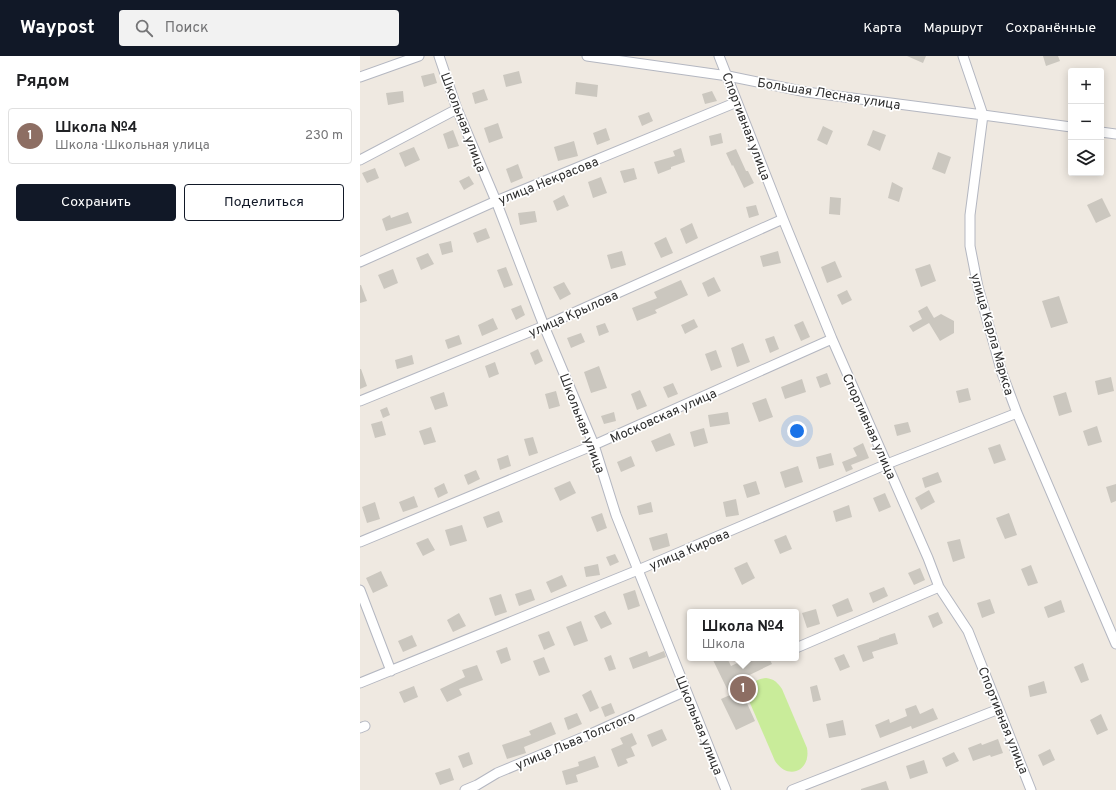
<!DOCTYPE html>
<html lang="ru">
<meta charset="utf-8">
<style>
body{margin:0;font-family:Overpass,sans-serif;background:#f2f2f2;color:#202124}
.controls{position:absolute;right:12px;top:12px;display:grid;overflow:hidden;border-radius:4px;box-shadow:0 2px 10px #0003}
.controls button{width:36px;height:36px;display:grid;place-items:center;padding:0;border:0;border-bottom:1px solid #e0e0e0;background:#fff;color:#202124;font:20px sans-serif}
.you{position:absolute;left:437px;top:375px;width:14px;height:14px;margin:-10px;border:3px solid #fff;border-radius:50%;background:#1a73e8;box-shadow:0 0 0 6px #1a73e833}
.badge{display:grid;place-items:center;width:26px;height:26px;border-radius:50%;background:#111827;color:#fff;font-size:13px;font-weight:700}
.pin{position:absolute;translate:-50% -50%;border:2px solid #fff;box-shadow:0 1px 4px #0006}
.popup{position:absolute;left:327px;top:553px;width:112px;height:52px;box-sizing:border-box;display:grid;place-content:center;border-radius:4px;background:#fff;filter:drop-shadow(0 1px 3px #0005);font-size:13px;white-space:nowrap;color:#757577}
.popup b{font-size:15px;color:#202124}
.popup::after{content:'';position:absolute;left:50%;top:100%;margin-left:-8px;border:8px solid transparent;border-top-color:#fff}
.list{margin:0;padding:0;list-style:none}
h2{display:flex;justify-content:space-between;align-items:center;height:52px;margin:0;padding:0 16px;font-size:17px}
h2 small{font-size:13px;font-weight:400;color:#757577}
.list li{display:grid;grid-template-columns:26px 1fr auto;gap:12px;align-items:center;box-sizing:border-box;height:56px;margin:0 8px 8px;padding:0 8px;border:1px solid #e0e0e0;border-radius:4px}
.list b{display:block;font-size:15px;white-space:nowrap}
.list p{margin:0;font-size:13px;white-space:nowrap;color:#757577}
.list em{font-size:13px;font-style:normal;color:#757577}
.actions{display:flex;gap:8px;padding:12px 16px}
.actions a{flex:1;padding:9px 0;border:1px solid #111827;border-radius:4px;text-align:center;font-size:14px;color:#111827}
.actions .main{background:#111827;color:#fff}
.icon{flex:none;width:22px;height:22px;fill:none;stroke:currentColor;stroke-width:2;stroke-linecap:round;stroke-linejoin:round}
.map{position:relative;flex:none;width:756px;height:734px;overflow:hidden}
header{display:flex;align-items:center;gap:24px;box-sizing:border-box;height:56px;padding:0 20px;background:#111827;color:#fff}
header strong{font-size:19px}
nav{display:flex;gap:22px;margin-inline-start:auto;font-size:14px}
.search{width:280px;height:36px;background:#f2f2f2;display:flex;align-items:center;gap:10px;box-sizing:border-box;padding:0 14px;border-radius:4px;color:#757577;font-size:15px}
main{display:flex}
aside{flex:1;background:#fff}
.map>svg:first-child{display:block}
</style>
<header>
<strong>Waypost</strong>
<div class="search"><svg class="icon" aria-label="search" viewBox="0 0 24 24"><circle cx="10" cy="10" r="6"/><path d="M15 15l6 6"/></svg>Поиск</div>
<nav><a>Карта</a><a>Маршрут</a><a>Сохранённые</a></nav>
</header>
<main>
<aside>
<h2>Рядом<small></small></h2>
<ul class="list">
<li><span class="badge" style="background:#8d6e63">1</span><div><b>Школа №4</b><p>Школа · Школьная улица</p></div><em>230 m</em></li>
</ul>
<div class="actions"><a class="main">Сохранить</a><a>Поделиться</a></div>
</aside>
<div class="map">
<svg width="756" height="734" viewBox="0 0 756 734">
<rect width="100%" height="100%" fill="#efe9e1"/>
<path fill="#c9ec9a" d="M406 622C414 623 417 626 422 633L447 692C451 715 428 725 415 705L390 647C386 632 391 624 406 622Z"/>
<path fill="#cbc7bf" d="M547 0H566L563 7Z
M683 0H698L700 5 686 10Z
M159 15 162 27 146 31 143 19Z
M74 17 77 27 64 31 61 20Z
M216 26 238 29 237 41 215 38Z
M124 33 128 44 115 48 112 37Z
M43 35 44 46 28 49 26 37Z
M352 35 357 45 345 48 342 38Z
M289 56 293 65 282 70 278 60Z
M138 67 143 82 129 87 124 72Z
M463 70 473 75 467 89 457 84Z
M246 72 250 84 237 89 233 77Z
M93 74 99 90 88 93 83 78Z
M513 74 526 79 520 95 507 89Z
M361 77 363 87 351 90 349 80Z
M214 85 218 100 198 105 194 91Z
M54 91 60 104 45 111 39 97Z
M321 92 325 106 311 111V113L298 118 294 106 315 100 313 95Z
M376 93 386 115H388L394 127 384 132 373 109 372 110 366 97Z
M578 96 591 101 585 118 572 113Z
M158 108 163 122 151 127 146 113Z
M15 112 19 122 7 127 2 117Z
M274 112 277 123 264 127 260 115Z
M109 120 114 128 104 134 99 125Z
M241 121 247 137 233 142 228 126Z
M532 126 543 132 539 146 528 142Z
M204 139 209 150 197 155 193 145Z
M470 141 481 142 480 159 469 158Z
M742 142 751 160 736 167 727 149Z
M396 149 399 159 389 162 386 151Z
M175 155 177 166 160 169 158 157Z
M48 156 52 167 26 175 22 163 30 159 31 162Z
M332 167 338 182 326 188 320 173Z
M126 172 130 182 117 187 113 177Z
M306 181 313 197 301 202 294 187Z
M91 185 93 196 82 199 79 188Z
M262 195 266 209 251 213 247 199Z
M418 195 421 207 403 211 400 200Z
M68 197 74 208 61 214 56 202Z
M475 205 482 221 467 227 461 211Z
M570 208 576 225 561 231 555 213Z
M146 211 153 229 144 232 137 214Z
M33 213 38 227 24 233 18 219Z
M354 221 361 235 348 241 342 227Z
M321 224 328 239 295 254 297 257 277 265 272 252 297 242 294 236Z
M204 226 211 238 200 244 193 231Z
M0 229H1L7 245 0 247Z
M487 234 492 244 482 249 477 239Z
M699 240 708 267 691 272 682 245Z
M161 249 165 259 156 264 151 253Z
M567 250 574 262 581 258 594 265V277L580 285 569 267 553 276 549 270 562 263 558 255Z
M133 262 138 273 122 280 118 269Z
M334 263 338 271 325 278 321 269Z
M443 265 450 281 441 285 434 269Z
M245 267 249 276 239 280 236 270Z
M221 277 225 286 211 292 207 282Z
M99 279 102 288 88 293 85 284Z
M414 280 419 293 410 297 405 283Z
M383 287 390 306 377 311 371 292Z
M178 293 183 305 175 309 170 297Z
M356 294 362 311 351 315 345 298Z
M52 299 54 308 37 313 35 304Z
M135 306 139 318 129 322 125 310Z
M239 310 247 332 231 337 224 316Z
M0 313H1L7 330 0 333Z
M467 317 471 328 460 332 456 321Z
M751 321 754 335 738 339 735 325Z
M442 323 446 336 425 343 421 331Z
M313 327 318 338 308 342 303 331Z
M608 332 611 344 599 347 596 335Z
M280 334 287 350 277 354 271 338Z
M196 335 200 350 189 353 185 338Z
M84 336 88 350 75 354 70 341Z
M706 336 712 356 699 360 693 340Z
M406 342 413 361 399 366 392 347Z
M27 351 30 359 23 362 20 354Z
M254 356 256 365 244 368 241 360Z
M368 356 370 368 350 371 348 359Z
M22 365 26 379 15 382 11 368Z
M548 366 551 376 537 380 534 369Z
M737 370 742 386 728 390 723 375Z
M71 371 76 386 64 389 59 375Z
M344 372 348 387 334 391 330 376Z
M310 377 315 389 296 396 291 385Z
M173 381 178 397 169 400 164 383Z
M503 387 509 402 491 409 493 413 486 416 482 406 497 400 493 392Z
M640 388 646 404 634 408 628 392Z
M471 397 474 409 459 413 456 401Z
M148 399 151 410 140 414 137 403Z
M271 400 275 410 261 416 257 406Z
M438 410 443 426 425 432 420 416Z
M116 414 120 423 108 429 104 419Z
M578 416 582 426 565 432 562 422Z
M210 425 216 437 200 445 194 432Z
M396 425 400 438 387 442 383 429Z
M84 427 88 437 78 442 74 432Z
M756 428V445L751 447 746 431Z
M569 434 575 446 561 454 555 442Z
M525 437 531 451 519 456 513 442Z
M54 440 58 451 43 456 39 446Z
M376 443 379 459 366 461 363 446Z
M15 446 20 463 7 467 2 451Z
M291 446 293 456 279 459 277 450Z
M489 449 492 461 476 466 473 455Z
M139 455 143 466 127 472 123 461Z
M242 457 247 472 237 476 231 461Z
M649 457 657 479 645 483 636 462Z
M102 469 107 485 90 490 85 474Z
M307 477 310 490 293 495 289 482Z
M426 479 432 493 420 498 414 484Z
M68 482 75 494 63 500 56 487Z
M600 483 605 502 593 506 587 486Z
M255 498 259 506 250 510 246 501Z
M387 506 395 522 382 529 374 512Z
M238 508 240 519 226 521 224 511Z
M671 509 678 527 668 530 661 513Z
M560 512 565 524 554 529 548 517Z
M21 515 28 530 13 537 6 522Z
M202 519 207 530 191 537 186 526Z
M524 531 528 540 513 547 509 537Z
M171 533 175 544 159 550 155 538Z
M275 534 280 550 268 554 263 538Z
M141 538 147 556 135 560 129 542Z
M488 542 493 555 477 561 472 549Z
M630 543 635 557 622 562 617 547Z
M701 544 705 556 688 562 684 551Z
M456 553 460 568 447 572 442 557Z
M245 555 252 568 241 573 234 560Z
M578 556 583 567 573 572 568 560Z
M99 557 106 570 93 576 87 564Z
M221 565 228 585 214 590 206 571Z
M189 575 195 589 184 594 178 579Z
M535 577 538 588 512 596 514 602 503 606 497 590 519 583V582Z
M52 579 57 590 43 596 38 585Z
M147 591 151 604 141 608 136 595Z
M287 595 289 601 304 595 306 601 273 613 269 602Z
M484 598 490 611 480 615 474 602Z
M251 599 256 613 249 615 244 602Z
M184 601 190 616 179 620 173 605Z
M352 602H367L371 610 388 602H409L412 608 377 625 395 665 376 674 361 643 370 639Z
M723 607 729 624 721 627 714 611Z
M117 609 123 624 99 633 102 639 87 646 80 633 105 621 102 614Z
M684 625 687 637 670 641 668 630Z
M457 629 461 644 453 646 450 631Z
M54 630 58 641 44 647 39 636Z
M231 634 239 652 230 656 222 639Z
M251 647 255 657 245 661 241 651Z
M556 649 560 658 573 652 578 663 552 673 551 670 520 682 515 669 529 663 530 667 547 660 545 653Z
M217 657 222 668 208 674 204 662Z
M741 658 748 674 737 679 730 664Z
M483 664 486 679 469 682 466 668Z
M191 666 196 678 164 691 166 697 147 703 142 689 171 679 169 675Z
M302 673 307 684 292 691 287 679Z
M272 677 277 688 271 691 275 700 266 703 268 707 258 711 251 693 263 688 260 682Z
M638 683 643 697 631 701 630 699 613 705 608 692 621 687 622 689Z
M690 693 695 704 683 710 678 699Z
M109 696 113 708 103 712 98 700Z
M594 696 599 705 586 711 582 702Z
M235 700 239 711 216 719 218 726 206 729 202 715 219 710 218 706Z
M564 704 568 717 550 723 546 710Z
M90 712 94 724 80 729 75 717Z
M526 725 529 734H501V733Z"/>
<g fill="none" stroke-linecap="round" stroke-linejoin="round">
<g stroke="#b4b7c1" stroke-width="11">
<path id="minor" d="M79 0 97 53 136 145 184 270 234 389 256 459 366 734
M227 0 368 20 446 36 623 59 711 71
M359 0 423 163 472 283 568 502 579 531 608 575 671 734
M603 0 623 59 610 159V190L618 231 642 317 657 357 756 588
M0 21 59 0
M741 76 756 78
M0 104 97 53
M0 206 136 145 377 46
M0 345 184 270 423 163
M0 486 234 389 472 283
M0 534 31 615
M436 592 579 531
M0 627 278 514 527 408 657 357
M0 672 5 670
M105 734 117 729 137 717 226 680 326 635
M432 734 639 653"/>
</g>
<use href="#minor" stroke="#fff" stroke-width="9"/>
</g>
<g text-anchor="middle" stroke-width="3.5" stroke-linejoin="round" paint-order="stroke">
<g font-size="13" fill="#2e2e2e" stroke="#fff">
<text transform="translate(469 37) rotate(9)" y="5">Большая Лесная улица</text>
<text transform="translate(104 66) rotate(69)" y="5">Школьная улица</text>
<text transform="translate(387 70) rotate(69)" y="5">Спортивная улица</text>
<text transform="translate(188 124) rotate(-22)" y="5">улица Некрасова</text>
<text transform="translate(213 257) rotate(-24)" y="5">улица Крылова</text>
<text transform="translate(633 278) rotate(74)" y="5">улица Карла Маркса</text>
<text transform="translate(303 359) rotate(-24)" y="5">Московская улица</text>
<text transform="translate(223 367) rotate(69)" y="5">Школьная улица</text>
<text transform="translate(510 370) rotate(66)" y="5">Спортивная улица</text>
<text transform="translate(329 493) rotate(-23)" y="5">улица Кирова</text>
<text transform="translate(644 664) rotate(68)" y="5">Спортивная улица</text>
<text transform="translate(340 669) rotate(68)" y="5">Школьная улица</text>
<text transform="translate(215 684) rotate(-23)" y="5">улица Льва Толстого</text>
</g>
</g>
</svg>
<div class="controls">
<button>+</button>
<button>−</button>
<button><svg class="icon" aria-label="layers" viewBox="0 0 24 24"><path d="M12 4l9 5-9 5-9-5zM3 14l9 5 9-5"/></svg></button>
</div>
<div class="you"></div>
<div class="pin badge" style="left:383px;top:633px;background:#8d6e63">1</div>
<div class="popup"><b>Школа №4</b>Школа</div>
</div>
</main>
